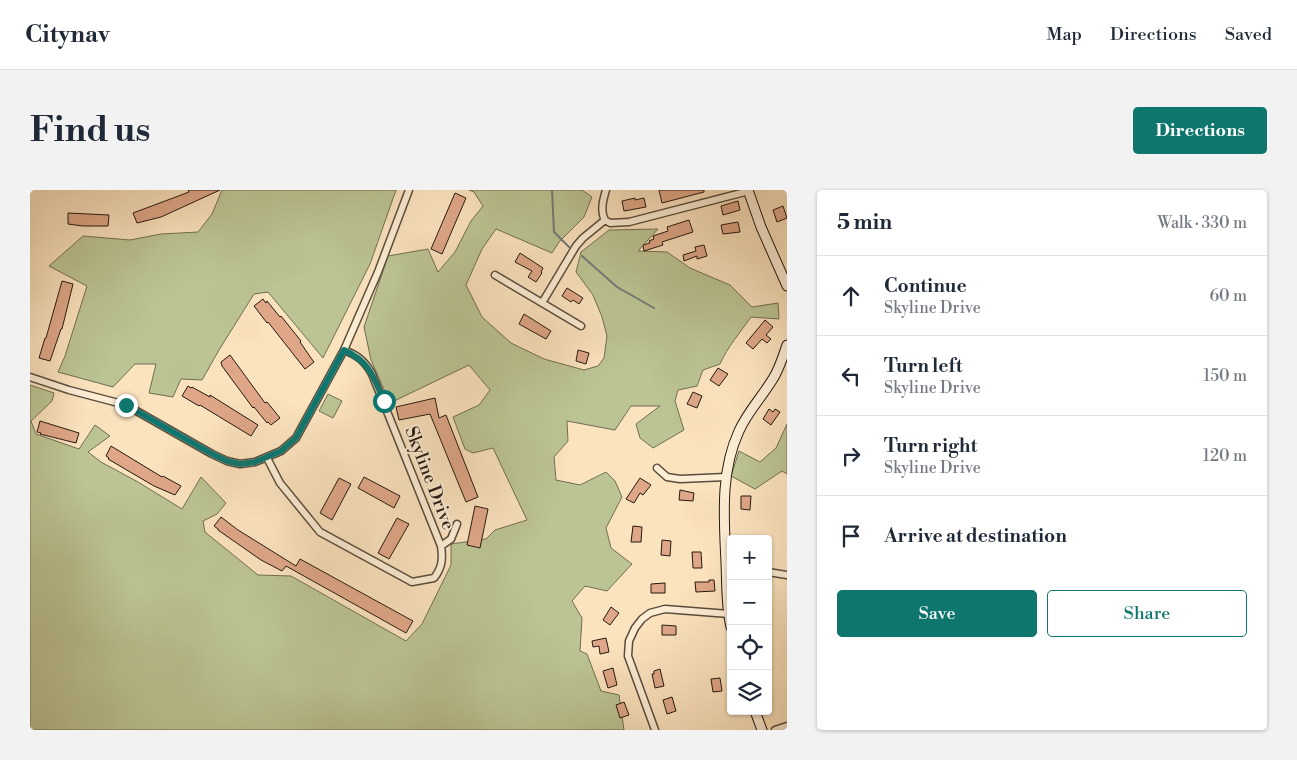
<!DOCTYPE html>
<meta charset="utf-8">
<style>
body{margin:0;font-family:"Libre Bodoni",serif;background:#f2f2f3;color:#1f2937}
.controls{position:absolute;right:15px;bottom:15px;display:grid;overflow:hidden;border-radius:5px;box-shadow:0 1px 4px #0004}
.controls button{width:45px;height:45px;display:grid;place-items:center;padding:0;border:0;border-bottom:1px solid #e0e1e3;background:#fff;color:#1f2937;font:25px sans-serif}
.stop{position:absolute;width:15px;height:15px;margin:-11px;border:4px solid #0f766e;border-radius:50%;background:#fff}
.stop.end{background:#0f766e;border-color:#fff;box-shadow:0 1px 5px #0008}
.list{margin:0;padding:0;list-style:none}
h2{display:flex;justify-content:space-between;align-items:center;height:65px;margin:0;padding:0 20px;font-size:21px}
h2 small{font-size:16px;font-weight:400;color:#747a83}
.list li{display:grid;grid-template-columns:32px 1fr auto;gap:15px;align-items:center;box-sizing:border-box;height:80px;padding:0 20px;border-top:1px solid #e0e1e3}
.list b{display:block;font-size:19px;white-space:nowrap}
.list p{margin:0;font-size:16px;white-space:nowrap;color:#747a83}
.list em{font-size:16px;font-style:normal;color:#747a83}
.actions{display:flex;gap:10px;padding:15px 20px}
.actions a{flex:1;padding:11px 0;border:1px solid #0f766e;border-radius:5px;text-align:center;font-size:18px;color:#0f766e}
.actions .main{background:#0f766e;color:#fff}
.icon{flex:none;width:28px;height:28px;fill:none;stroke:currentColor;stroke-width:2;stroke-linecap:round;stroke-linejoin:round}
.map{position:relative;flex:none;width:757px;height:540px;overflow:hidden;border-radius:5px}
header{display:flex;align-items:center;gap:30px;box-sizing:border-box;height:70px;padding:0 25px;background:#fff;border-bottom:1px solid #e0e1e3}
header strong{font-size:24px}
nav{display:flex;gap:28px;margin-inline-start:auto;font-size:18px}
.intro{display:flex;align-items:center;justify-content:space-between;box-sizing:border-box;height:120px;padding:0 30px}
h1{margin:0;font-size:35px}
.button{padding:12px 22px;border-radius:5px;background:#0f766e;color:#fff;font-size:18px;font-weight:700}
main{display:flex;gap:30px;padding:0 30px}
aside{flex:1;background:#fff;border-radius:5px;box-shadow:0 1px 4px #0004}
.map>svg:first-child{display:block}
</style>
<header>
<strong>Citynav</strong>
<nav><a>Map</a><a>Directions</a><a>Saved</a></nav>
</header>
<div class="intro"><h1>Find us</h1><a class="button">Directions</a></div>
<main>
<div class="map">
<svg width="757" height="540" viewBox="0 0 757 540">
<rect width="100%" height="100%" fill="#fbe3be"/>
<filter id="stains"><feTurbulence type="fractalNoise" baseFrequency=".004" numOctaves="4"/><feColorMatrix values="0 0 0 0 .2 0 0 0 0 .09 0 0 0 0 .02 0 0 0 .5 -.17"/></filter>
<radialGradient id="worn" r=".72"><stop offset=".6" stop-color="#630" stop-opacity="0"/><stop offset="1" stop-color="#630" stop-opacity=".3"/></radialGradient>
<path fill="#bcc493" stroke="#706e52" d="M192 0H366L340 74 293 168 238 102 224 104 189 160 172 190 151 189 143 207 119 203 126 174H105L83 197 28 182 35 166 57 96 19 76 53 46 100 50 131 44 168 42 182 24Z
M439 0H552L562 7 554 27 529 52 522 63 466 39 452 59 436 95 452 127 481 153 514 169 554 180 568 176 574 168 577 146 572 127 563 105 546 82 551 62 579 40 628 39 608 61 637 62 660 78 700 95 722 117 748 113 749 129 721 127C710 143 698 156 690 174L673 180 667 196 648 200 645 211 654 240 623 258 610 248 606 234 630 216H601L585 240 537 231 538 251 524 267 526 290 550 295 576 282 585 291 592 307 576 338 581 358 602 374 577 401 555 396 542 411 552 428 550 461 557 464 571 501 589 505 594 540H0V195L24 203 22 211 1 231 6 244 49 259 65 235 80 246 58 262 71 272 108 292 152 319 171 287 196 313 187 324 173 331 175 342 228 385 261 386 376 451 392 434 421 375V354L456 349 465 340 497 330 463 258 443 263 435 259 423 227 449 215 460 200 439 175 360 213 341 170 334 137 358 66 398 59 408 82 425 62 441 31 453 16 444 2Z
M298 204 312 211 303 228 289 221Z
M757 234V284L752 281 725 299 701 286 709 261 730 272 746 258Z"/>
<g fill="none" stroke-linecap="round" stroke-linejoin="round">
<path stroke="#727a78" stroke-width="2" d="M522 0 524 42 539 57
M552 66 587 97 624 118"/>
</g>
<path fill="#dfa788" stroke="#251911" d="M158 0H190L131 27 107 33 103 23 159 2Z
M629 0H674V2L632 13Z
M425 3 436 8 412 64 401 59Z
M605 8V10L614 8 616 17 594 21 592 11Z
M708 11 710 20 693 25 691 16Z
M753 16 757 28 747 32 743 20Z
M38 23 79 25 78 36H53L38 34Z
M659 30 663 42 632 52 633 55 614 61 613 55 620 53 619 51 624 49 623 46 638 41 637 37Z
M708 32 710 42 693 44 691 35Z
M674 55 677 66 667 69V66L654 71 653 65 666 61 665 57Z
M490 63 513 78 511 82 512 83 506 92 498 87 502 81 485 72Z
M32 91 43 94 32 139H31L20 171 9 168 15 148H16Z
M537 98 553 108 549 114 543 110 541 112 532 106Z
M233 109 236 113 237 111 250 127 251 126 271 151 270 152 281 168 284 172 275 179 238 132 237 133 224 116Z
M494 124 521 141 516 149 489 134Z
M735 130 743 137 736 145 741 149 737 153 732 149 723 159 716 153Z
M548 160 559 163 556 174 546 171Z
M200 165 235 213 237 212 250 228 241 235 238 232 237 233 224 217 223 218 192 176 191 172Z
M688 178 698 184 689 196 680 190Z
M158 196 161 198 162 197 180 207V205L228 235 221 246 170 215 169 216 152 206Z
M663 202 672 206 667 218 657 214Z
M405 208 409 228 416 225 448 307 436 312 400 224 369 230 366 217Z
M739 219 743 222 745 219 750 222 741 235 733 229Z
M10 231 49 243 46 253 10 244 11 243 7 242Z
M81 256 132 287 133 286 151 296 145 305 124 296 78 269 79 268 76 266Z
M334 287 370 306 364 318 328 298Z
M309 288 321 294 302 330 290 323Z
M610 288 621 295 613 305 610 303 604 313 596 309Z
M650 300 664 303 663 311 649 310Z
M711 306H721L720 320 711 319Z
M445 316 458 319 450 358 437 355Z
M191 327 208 340 266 376 270 369 383 431 376 443 256 376 252 381 231 370 188 340V339L184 336Z
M367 328 379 334 359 369 348 363Z
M603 336 612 337 611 352H601Z
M632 350 641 351 640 366 631 365Z
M662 362H671L672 378H663Z
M679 390H684L685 401 666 402 665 392H679Z
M635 393V403H621V394Z
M581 417 589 423 580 435 573 430Z
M632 435 646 436V445H632Z
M576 448 579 462 570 464 569 456 563 457 562 451Z
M583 478 587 495 578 498 573 481Z
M630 479 634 496 625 498 622 484H624V481Z
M690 488 692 501 683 502 681 489Z
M642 507 646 521 637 524 633 510Z
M594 512 599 525 590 528 586 515Z"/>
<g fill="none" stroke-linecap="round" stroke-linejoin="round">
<g stroke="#5a4c3c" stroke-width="9">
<path id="street" d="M575 30 580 33 599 32 719 1
M575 30C570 21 573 10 576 0
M465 85 551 136
M512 113 546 56 553 48 575 30
M314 160C327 165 335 171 342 184L411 356
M0 187 39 200 96 215 182 264 197 271 210 274 225 272 251 261 266 248 314 160 348 82 379 0
M237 268 250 293 290 342 382 392 404 388C412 378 413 369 411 356L421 349 427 334
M627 278 637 287 650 289 696 287
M738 382 757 385
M625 540 598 466 599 451 605 438 612 429 620 423 635 419 699 424
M745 540 757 536"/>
</g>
<g stroke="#251911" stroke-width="11">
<path id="secondary" d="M718 0 731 37 757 96
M701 437C696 416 697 394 696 373 694 328 690 282 709 241 718 221 733 206 744 187 750 177 753 166 757 155
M725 521 732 540"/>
</g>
<use href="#street" stroke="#fcedd5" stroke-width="6"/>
<use href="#secondary" stroke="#fcedd5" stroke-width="9"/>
</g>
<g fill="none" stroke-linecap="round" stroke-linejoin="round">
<path stroke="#0f766e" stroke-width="6" d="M96 215 182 264 197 271 210 274 225 272 251 261 266 248 314 160C340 172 343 186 354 211"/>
</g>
<g text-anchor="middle" stroke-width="4" stroke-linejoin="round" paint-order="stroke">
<g font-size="18" fill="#251911" stroke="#fcedd5">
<text transform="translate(400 288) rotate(69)" y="6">Skyline Drive</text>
</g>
</g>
<rect width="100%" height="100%" filter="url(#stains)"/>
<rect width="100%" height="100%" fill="url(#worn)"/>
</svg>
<div class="controls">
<button>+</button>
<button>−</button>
<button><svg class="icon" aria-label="locate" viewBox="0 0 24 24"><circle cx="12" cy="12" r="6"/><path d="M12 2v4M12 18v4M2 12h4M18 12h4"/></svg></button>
<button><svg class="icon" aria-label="layers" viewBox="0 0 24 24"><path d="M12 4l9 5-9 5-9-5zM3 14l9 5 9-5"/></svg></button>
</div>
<div class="stop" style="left:354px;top:211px"></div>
<div class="stop end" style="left:96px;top:215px"></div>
</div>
<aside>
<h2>5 min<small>Walk · 330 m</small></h2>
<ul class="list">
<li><svg class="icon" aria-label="ahead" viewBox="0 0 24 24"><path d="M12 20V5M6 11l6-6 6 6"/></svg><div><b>Continue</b><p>Skyline Drive</p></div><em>60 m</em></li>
<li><svg class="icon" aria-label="left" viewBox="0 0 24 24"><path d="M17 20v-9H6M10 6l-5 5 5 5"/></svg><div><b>Turn left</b><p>Skyline Drive</p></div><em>150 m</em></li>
<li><svg class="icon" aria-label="right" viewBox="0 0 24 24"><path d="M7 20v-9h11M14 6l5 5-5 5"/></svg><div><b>Turn right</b><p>Skyline Drive</p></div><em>120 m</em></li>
<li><svg class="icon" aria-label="arrive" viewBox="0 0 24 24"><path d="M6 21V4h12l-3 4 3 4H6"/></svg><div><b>Arrive at destination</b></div></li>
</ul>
<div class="actions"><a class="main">Save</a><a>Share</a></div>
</aside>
</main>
